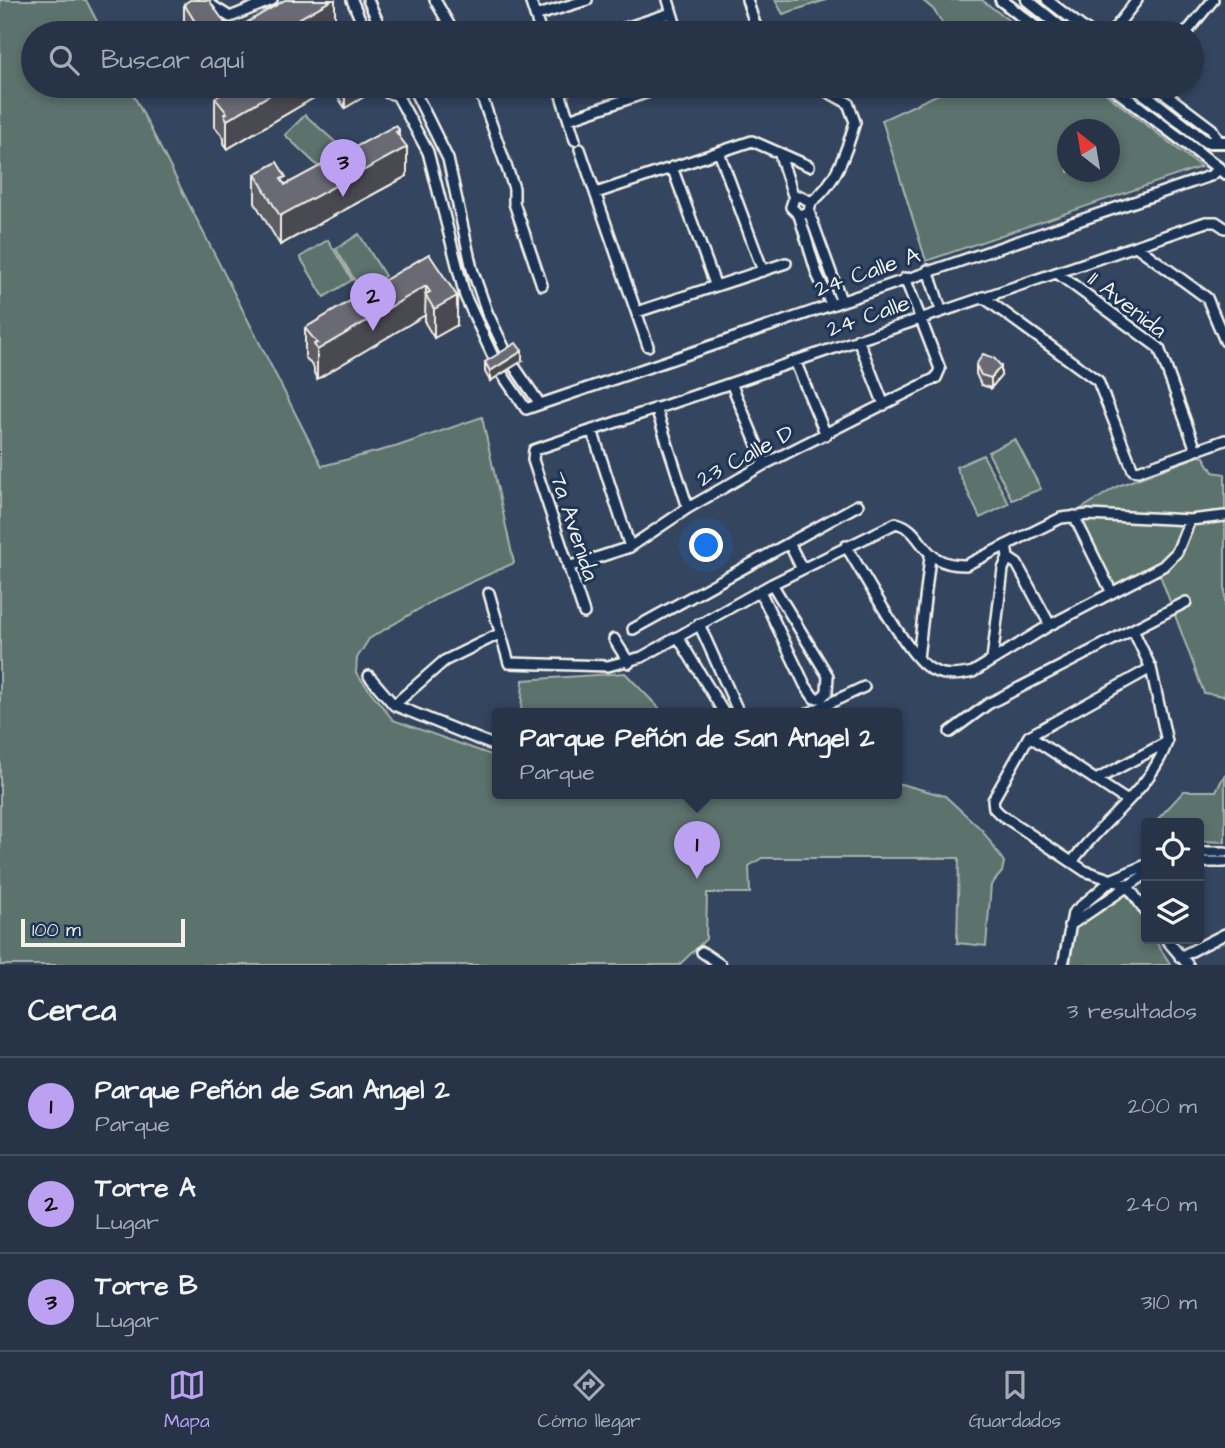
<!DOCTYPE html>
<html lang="es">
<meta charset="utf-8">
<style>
body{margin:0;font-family:"Architects Daughter",sans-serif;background:#333f52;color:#f1f3f6}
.controls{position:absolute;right:21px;bottom:21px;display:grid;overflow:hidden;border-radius:7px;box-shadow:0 4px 10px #0003}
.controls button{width:63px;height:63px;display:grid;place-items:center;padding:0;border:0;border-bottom:2px solid #434f60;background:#273448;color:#f1f3f6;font:35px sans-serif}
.compass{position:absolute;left:1057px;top:119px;width:63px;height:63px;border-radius:50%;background:#273448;box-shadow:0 4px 10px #0003;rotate:329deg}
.scale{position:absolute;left:21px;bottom:18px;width:164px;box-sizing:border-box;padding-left:7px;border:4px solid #f4f1e8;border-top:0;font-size:19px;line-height:24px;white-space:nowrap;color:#f4f1e8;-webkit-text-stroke:5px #1d3557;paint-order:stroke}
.you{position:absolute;left:707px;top:546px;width:24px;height:24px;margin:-18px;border:5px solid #fff;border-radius:50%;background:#1a73e8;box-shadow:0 0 0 10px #1a73e833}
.badge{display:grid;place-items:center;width:46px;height:46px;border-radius:50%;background:#bca0f2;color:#111;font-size:23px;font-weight:700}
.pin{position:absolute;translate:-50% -58px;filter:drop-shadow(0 2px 4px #0008)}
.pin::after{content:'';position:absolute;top:37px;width:24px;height:21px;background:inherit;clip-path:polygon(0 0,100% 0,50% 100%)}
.popup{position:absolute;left:492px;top:708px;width:410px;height:91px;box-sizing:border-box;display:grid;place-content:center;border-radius:7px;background:#273448;filter:drop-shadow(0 2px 5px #0005);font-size:23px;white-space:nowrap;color:#a4aab4}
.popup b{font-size:26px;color:#f1f3f6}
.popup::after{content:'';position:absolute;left:50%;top:100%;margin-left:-14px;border:14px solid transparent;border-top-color:#273448}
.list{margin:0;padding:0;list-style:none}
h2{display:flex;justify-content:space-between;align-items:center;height:91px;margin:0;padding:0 28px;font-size:30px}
h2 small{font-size:23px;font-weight:400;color:#a4aab4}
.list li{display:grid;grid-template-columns:46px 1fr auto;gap:21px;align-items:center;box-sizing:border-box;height:98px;padding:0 28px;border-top:2px solid #434f60}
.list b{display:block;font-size:26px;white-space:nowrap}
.list p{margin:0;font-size:23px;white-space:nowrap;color:#a4aab4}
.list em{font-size:23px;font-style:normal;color:#a4aab4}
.icon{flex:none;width:38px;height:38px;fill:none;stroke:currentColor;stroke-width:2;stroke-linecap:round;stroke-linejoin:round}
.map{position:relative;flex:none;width:1225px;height:965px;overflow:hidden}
.search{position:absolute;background:#273448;box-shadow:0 4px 10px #0003;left:21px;right:21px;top:21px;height:77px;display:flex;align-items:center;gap:18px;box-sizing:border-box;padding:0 24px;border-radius:38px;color:#a4aab4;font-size:26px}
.sheet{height:385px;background:#273448}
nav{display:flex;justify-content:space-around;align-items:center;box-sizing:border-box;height:98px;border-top:2px solid #434f60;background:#273448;font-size:19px;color:#a4aab4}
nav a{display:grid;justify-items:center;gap:4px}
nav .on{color:#bca0f2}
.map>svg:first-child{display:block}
</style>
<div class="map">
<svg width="1225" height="965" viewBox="0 0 1225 965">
<rect width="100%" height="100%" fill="#344560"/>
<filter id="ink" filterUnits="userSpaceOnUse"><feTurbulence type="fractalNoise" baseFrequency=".0143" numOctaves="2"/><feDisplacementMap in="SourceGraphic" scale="14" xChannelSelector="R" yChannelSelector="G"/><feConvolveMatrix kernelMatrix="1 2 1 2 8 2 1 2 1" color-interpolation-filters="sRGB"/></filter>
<g filter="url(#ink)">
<path fill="#5b726d" stroke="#a8b2aa" stroke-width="2" fill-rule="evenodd" d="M0 0H86L103 33H33V86H129L322 466 398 446 482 417 514 563 441 596 369 639 357 658 356 673 393 720 497 757 498 793H896L897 784H901L945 796 982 830 1004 862 1002 872 991 885 986 946 957 943 959 858H762L749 866 750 893H707L706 939 679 965H0Z
M775 0H826L783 14Z
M922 0H982L1025 33H949L933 9Z
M956 86H1096L1201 167 926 261 882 120ZM1068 130H1110V172H1068Z
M305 115 341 147 320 168 285 135Z
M359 234 385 276 361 291 336 249Z
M328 240 352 280 324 297 300 257Z
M1015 439 1041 489 1012 500 988 452Z
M983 455 1009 504 980 518 956 467Z
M1199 456 1204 457 1213 472 1225 474V696L1204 693 1160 575 1115 589 1076 512 1118 486Z
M625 673 664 713H521L523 680Z
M1225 774V842L1199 841V823H1154L1184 791H1216Z
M1129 888 1146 919V939H1154L1171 965H1070L1076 926Z"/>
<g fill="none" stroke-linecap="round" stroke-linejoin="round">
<g stroke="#f4f1e8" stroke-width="14">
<path id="minor" d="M203 0 230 17 272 0
M352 0 366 33
M368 0 383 33
M435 0 454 33
M530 0 541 33
M668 0 678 33
M747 0 758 33
M1047 0 1090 33
M535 16 587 0
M610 33 671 13
M1111 33 1137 0
M1186 33 1213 0
M381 86 388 93 397 95 412 86
M412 86 448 159 472 269 487 312 509 358
M478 86 514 188V203L542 285
M558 86 575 140
M1155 86 1212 129 1219 142
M560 91 575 86
M397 95 428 152 465 296 497 365
M569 119 666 86
M580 149 648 346
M719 152 763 271
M780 155 794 198
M672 167 715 284
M596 193 752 141 809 166
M811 202 800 196 794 198 791 207 799 215 809 212 811 202C835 186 847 150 855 122L848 103 817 86
M809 212 841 300
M799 215 817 274 831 304
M1136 246 1207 298 1225 341
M928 270 941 310
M1057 273 1159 348 1196 450
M983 297 1098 381 1133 470 1138 471 1225 440
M637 312 786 263
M858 339 884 405
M795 361 826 435
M514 366 540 404
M502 374 526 409 1210 176 1220 169
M731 383 765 464
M656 408 688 508
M592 430 630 547
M1074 516 1112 593
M789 543 802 569
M846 546C863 573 904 649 926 666 940 677 956 676 973 672L1050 625 1163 566 1177 552 1190 520
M1008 558 1017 564 1050 625
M568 567 630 547 688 508 765 464 936 378 940 369 905 278
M760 591 805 685 814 698H821L827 692 828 676 772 584
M489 593 509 663 608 666 642 657 772 584 896 523C926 530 918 566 966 565L1061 518 1088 515 1190 520 1225 516
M584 613 533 460 534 450 1206 222H1216L1225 228
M699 624 739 713
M633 629 858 505
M678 637 724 713
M614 639 629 663
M918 658 930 557
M992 660 1003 569 1008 558 1006 545
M369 676 394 705 498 747
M394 705 444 661 499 634
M809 713 864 687
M950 732 988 704 1186 602
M1029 736 1126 800
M1096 780 1167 742
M1199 852H1225
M1072 862C1101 821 1151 790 1167 742L1151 668 1133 630
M1199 862H1225
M1146 912 1127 885 1085 871 1000 814 994 808 993 800 1029 736 1151 668
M1069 926 1146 874
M1166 939 1188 965
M702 952 721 965
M1180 957 1225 934
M1063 965 1073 913 1113 879 1146 865"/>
</g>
<g stroke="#f4f1e8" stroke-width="16">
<path id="tertiary" d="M1001 0 1043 33
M1027 0 1068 33
M1111 86 1225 173
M1134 86 1206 142H1225"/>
</g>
<use href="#minor" stroke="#1d3557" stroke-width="9"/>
<use href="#tertiary" stroke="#1d3557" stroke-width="10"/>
</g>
<path fill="#5b5b64" stroke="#f4f1e8" stroke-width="2" d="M184 4 227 33H184Z
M236 86H334L227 149 224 143V138L215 127V98Z
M335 86H367V95L345 108 335 93Z
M399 136 407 176 280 245 255 203V174L286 184Z
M429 254 457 325 434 338 425 323V315L317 379 314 373V368L305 357V328Z
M522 361 490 381 485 372V362Z
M976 365 1001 376 991 388 981 385 976 374Z"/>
<path fill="#4a4a51" stroke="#f4f1e8" stroke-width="2" d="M332 0H335V27L325 33H273Z
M227 26V33H221V29Z
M220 86H232L220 92Z
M285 86H334L227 149V120Z
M345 86H367V95L345 108Z
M399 130V151L407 147V176L280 245V216Z
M426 286 425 315 317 379V350Z
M457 296V325L434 338V309Z
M522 351V361L490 381V371Z
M1001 366V376L991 388V378Z"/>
<path fill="#6a6a74" stroke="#f4f1e8" stroke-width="2" d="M190 0H209L227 26 221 29 222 33H202L184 4Z
M285 0H332L273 33H229Z
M340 24 345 33H324Z
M236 86H285L227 120 224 114 227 113 215 98Z
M396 125 399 130 396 132 407 147 280 216 255 174 277 162 286 177 281 179 285 185Z
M429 254 457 296 434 309 425 294 430 292 426 286 317 350 314 344 317 343 305 328Z
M516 343 522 351 490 371 485 362Z
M983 354 994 358 1001 366 991 378 981 375 976 365Z"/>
</g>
<g text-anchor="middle" stroke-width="6" stroke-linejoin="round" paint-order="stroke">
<g font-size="23" fill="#f4f1e8" stroke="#1d3557">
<text transform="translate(867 271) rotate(-19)" y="8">24 Calle A</text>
<text transform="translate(1128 304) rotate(38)" y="8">11 Avenida</text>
<text transform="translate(868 315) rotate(-19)" y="8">24 Calle</text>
<text transform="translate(745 455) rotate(-28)" y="8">23 Calle D</text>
<text transform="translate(575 526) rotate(72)" y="8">7a Avenida</text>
</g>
</g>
</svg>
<div class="controls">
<button><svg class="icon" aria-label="locate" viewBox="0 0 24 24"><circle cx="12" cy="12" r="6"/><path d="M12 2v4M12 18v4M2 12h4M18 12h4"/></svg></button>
<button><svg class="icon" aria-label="layers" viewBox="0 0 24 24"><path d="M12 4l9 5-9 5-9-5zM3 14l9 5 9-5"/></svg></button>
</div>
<svg class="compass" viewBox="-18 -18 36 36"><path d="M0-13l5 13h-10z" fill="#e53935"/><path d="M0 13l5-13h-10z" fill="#a4aab4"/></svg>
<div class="scale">100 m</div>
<div class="you"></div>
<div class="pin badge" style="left:697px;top:879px">1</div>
<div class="popup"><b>Parque Peñón de San Angel 2</b>Parque</div>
<div class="pin badge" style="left:373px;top:331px">2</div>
<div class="pin badge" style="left:343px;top:197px">3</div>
<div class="search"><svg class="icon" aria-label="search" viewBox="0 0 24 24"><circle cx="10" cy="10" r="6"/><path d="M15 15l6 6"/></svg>Buscar aquí</div>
</div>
<section class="sheet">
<h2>Cerca<small>3 resultados</small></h2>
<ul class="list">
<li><span class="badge">1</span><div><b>Parque Peñón de San Angel 2</b><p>Parque</p></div><em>200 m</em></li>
<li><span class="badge">2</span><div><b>Torre A</b><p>Lugar</p></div><em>240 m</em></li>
<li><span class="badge">3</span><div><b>Torre B</b><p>Lugar</p></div><em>310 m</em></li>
</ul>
</section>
<nav>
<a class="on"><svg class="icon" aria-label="map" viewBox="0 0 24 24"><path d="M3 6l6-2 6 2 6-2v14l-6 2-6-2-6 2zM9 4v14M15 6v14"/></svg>Mapa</a>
<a><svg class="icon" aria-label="directions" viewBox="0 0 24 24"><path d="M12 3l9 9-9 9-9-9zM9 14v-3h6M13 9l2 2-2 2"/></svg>Cómo llegar</a>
<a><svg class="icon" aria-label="saved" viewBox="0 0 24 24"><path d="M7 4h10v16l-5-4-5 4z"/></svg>Guardados</a>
</nav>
